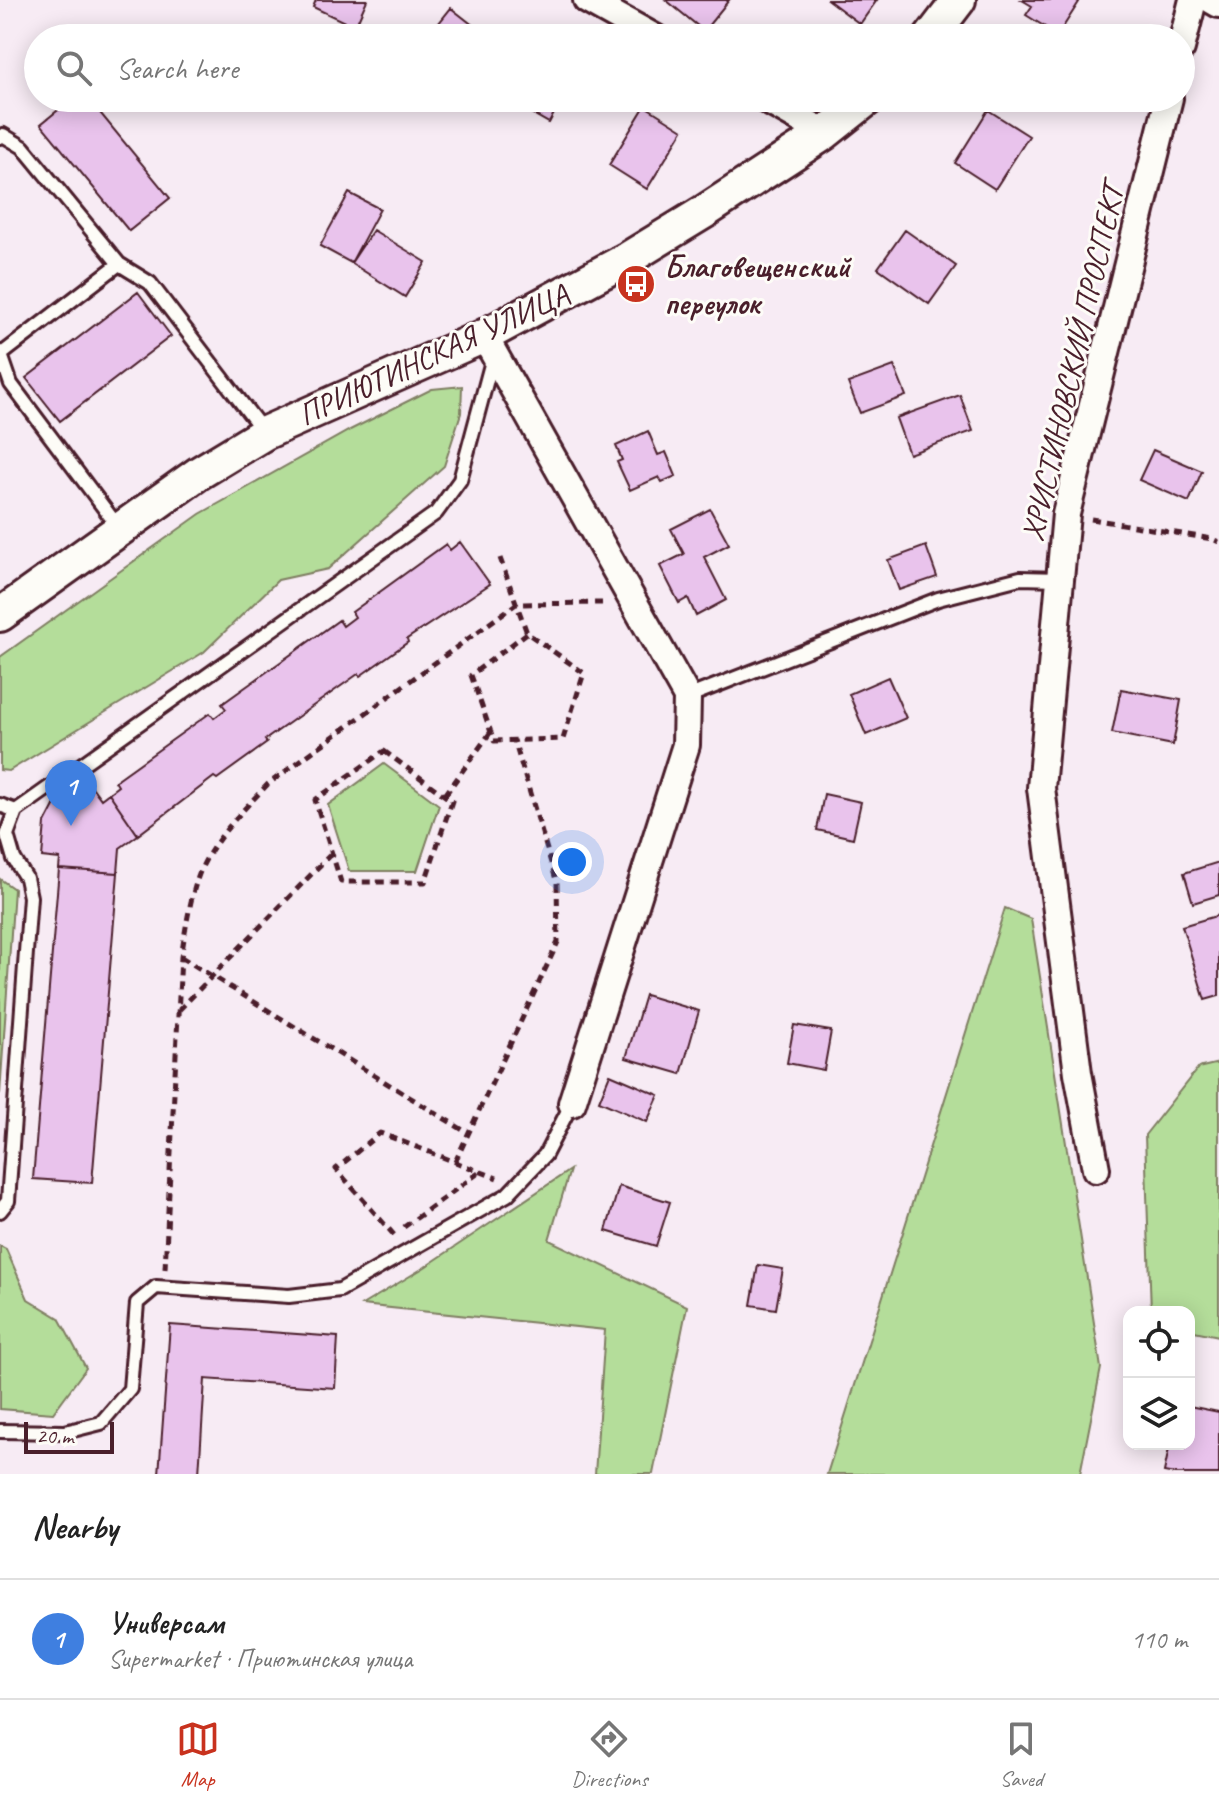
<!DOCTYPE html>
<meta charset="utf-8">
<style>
body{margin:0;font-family:Caveat,sans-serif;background:#f2f2f2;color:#222}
.controls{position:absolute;right:24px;bottom:24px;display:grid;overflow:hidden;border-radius:16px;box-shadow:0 4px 20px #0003}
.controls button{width:72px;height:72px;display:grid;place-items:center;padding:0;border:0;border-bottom:2px solid #e0e0e0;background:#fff;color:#222;font:40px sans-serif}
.scale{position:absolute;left:24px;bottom:20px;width:90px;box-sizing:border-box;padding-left:8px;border:4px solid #4a1f2b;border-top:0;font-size:22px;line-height:28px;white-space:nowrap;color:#4a1f2b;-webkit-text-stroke:6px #fdfcf7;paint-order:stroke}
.you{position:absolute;left:572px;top:862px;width:28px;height:28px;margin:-20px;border:6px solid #fff;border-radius:50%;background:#1a73e8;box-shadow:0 0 0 12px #1a73e833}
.badge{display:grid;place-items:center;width:52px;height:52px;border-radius:50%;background:#c8321e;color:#fff;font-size:26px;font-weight:700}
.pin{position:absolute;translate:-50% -66px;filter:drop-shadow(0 2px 4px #0008)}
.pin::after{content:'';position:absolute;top:42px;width:28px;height:24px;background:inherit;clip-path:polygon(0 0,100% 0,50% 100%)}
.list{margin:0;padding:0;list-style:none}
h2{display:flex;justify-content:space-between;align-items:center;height:104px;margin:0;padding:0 32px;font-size:34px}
h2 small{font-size:26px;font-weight:400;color:#767676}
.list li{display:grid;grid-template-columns:52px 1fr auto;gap:24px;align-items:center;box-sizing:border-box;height:120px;padding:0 32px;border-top:2px solid #e0e0e0}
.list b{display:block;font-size:30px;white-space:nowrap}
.list p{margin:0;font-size:26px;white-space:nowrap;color:#767676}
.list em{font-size:26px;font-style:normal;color:#767676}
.icon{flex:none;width:44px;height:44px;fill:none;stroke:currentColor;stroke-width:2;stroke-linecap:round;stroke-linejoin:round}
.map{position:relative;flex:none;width:1219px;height:1474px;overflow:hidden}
.search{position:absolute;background:#fff;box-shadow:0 4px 20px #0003;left:24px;right:24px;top:24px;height:88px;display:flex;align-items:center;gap:20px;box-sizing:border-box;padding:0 28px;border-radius:44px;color:#767676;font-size:30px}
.sheet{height:224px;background:#fff}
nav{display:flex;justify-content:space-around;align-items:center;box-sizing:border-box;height:112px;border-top:2px solid #e0e0e0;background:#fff;font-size:22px;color:#767676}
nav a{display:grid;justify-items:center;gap:4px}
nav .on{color:#c8321e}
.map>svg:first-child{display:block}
</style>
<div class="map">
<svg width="1219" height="1474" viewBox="0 0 1219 1474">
<rect width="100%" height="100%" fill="#f7ebf4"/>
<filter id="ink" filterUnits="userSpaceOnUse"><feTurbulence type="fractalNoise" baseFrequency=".0125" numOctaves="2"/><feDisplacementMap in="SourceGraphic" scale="16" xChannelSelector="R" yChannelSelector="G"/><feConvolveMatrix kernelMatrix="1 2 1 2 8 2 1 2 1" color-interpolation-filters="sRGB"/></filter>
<g filter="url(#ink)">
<path fill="#b4dd9a" stroke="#7f7e62" stroke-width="2" d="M462 386 461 413 444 466 328 569 278 580 204 652 9 771 0 770V657L200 514 350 430 432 389Z
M384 764 439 805 417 871H349L328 805Z
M0 879 14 889 0 1094Z
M1005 908 1031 919 1101 1368 1080 1474H827Z
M1219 1063V1336L1189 1330V1312H1151L1145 1135 1198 1068Z
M570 1170 549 1240 687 1306 653 1474H595L605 1330 362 1305 425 1267Z
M0 1246 6 1249 28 1299 59 1318 86 1368 53 1413 0 1409Z"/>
<path fill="#e9c3ec" stroke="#4a1f2b" stroke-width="2" d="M316 0H367L355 27 313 7Z
M666 0H729L704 31Z
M828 0H877L860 24Z
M1022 0H1076L1079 2 1058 35 1026 15 1032 6Z
M451 8 479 30 472 38H427Z
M73 98H88L170 198 129 231 41 124Z
M512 98H562L549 123 510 101Z
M645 106 683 130 647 189 609 165Z
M988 110 1029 136 995 189 955 163Z
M349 193 380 209 351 263 320 246Z
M373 230 426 262 405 297 351 263Z
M905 230 956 266 929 304 878 268Z
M138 292 171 336 60 421 26 378Z
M894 366 906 396 860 413 848 383Z
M960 395 973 431 909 454 896 418Z
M648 431 658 455 666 452 676 476 662 482 659 477 630 490 617 462 622 460 616 446Z
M1153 450 1202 471 1189 502 1139 480Z
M710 509 729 544 704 557 726 600 696 616 688 598 679 603 660 566 684 554 671 529Z
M460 542 490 584 407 639 408 642 360 676 358 674 265 740 267 743 217 779 214 777 138 835 109 793 118 786 115 781 210 713 214 718 226 709 222 704 339 620 343 626 355 617 352 612 446 544 450 550Z
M926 546 937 577 899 590 888 560Z
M888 677 906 718 866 735 849 694Z
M1121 689 1181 700 1173 745 1112 733Z
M87 780 101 799 109 793 138 835 120 848 118 873 59 869 60 859 42 857 45 823 56 802Z
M824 794 861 802 853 838 817 830Z
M1219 862V895L1193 903 1184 873Z
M59 869 118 873 92 1183 33 1179Z
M1219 915V996L1205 1000 1182 926Z
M645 995 699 1011 681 1074 626 1058Z
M794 1025 831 1031 824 1070 787 1063Z
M610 1074 659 1095 647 1122 599 1101Z
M619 1186 670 1202 656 1246 606 1231Z
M758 1265 783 1269 776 1309 751 1305Z
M170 1325 338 1337 335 1388 205 1379 199 1474H159Z
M1189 1406 1219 1412V1474H1175L1164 1472 1170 1444H1189Z"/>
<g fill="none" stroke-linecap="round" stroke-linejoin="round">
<g stroke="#4a1f2b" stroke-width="18">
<path id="service" d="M0 137 3 135 23 147 119 264 150 283 263 431
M0 352 11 384 119 528
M2 354 119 264
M687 697 938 599 1020 578 1060 579
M0 805 16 811 436 513 460 480 493 357
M0 1211 8 1201 30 897 26 878 14 859 7 835 16 811
M0 1431 65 1432 101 1423 130 1389 137 1303 156 1287 289 1296 340 1290 507 1195 545 1155 572 1103"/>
</g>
<g stroke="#4a1f2b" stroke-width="32">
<path id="minor" d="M587 0 655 38
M1212 0 1219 4
M1181 48 1193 0
M763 98 825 133
M484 336 687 697 686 745 572 1103
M1096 1169 1078 1073 1041 788 1066 514 1169 98"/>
</g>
<g stroke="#4a1f2b" stroke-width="38">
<path id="tertiary" d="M930 38 959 0
M0 615 199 473 265 433 484 336 627 259 704 212 825 133 869 98"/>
</g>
<path stroke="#4a1f2b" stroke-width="5" stroke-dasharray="8 6" stroke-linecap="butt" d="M1091 519 1212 539 1219 542
M500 558 527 633 584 673 563 739 494 741 471 675 527 633
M384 751 452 801 425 882H341L315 800Z
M445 795 490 733
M181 957 468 1133
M179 1010 331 854
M455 1162 558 942 557 883 514 740
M404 1227 480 1172
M394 1235 336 1169 380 1133 497 1178
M165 1269 181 957C186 928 191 887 205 861 221 832 245 808 268 784L516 604 605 603"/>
<use href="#service" stroke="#fdfcf7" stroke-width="12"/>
<use href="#minor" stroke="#fdfcf7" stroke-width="26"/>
<use href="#tertiary" stroke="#fdfcf7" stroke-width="32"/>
</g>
</g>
<defs>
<g id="bus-disc" transform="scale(2)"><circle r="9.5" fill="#c8321e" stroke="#fdfcf7"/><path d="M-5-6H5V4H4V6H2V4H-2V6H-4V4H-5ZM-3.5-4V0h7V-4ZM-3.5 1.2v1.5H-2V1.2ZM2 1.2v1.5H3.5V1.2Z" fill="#fff"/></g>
</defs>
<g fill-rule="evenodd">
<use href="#bus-disc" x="636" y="284"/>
</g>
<g text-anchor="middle" stroke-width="6" stroke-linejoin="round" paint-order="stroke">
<g font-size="32" font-weight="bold" fill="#4a1f2b" stroke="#fdfcf7" text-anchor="start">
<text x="664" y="277">Благовещенский<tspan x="664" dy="37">переулок</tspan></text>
</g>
<g font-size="32" fill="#4a1f2b" stroke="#fdfcf7">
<text transform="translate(433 354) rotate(-25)" y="11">ПРИЮТИНСКАЯ УЛИЦА</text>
<text transform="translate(1072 363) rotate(-77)" y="11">ХРИСТИНОВСКИЙ ПРОСПЕКТ</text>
</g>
</g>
</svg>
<div class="controls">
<button><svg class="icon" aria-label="locate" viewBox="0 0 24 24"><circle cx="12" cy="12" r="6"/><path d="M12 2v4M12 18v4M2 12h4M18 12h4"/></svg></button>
<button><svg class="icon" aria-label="layers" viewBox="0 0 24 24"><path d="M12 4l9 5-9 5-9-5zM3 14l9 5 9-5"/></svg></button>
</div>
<div class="scale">20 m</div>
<div class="you"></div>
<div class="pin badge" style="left:71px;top:826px;background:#3f7fe0">1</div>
<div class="search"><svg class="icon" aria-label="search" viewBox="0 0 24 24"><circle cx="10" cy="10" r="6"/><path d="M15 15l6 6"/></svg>Search here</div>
</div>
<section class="sheet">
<h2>Nearby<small></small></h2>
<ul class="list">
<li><span class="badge" style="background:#3f7fe0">1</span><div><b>Универсам</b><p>Supermarket · Приютинская улица</p></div><em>110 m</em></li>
</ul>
</section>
<nav>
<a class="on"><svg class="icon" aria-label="map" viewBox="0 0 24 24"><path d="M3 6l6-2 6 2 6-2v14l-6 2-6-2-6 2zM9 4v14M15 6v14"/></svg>Map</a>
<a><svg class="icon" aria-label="directions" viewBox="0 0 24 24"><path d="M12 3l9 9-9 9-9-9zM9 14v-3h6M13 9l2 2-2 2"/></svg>Directions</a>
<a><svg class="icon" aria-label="saved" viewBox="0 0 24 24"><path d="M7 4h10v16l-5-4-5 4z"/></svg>Saved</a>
</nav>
